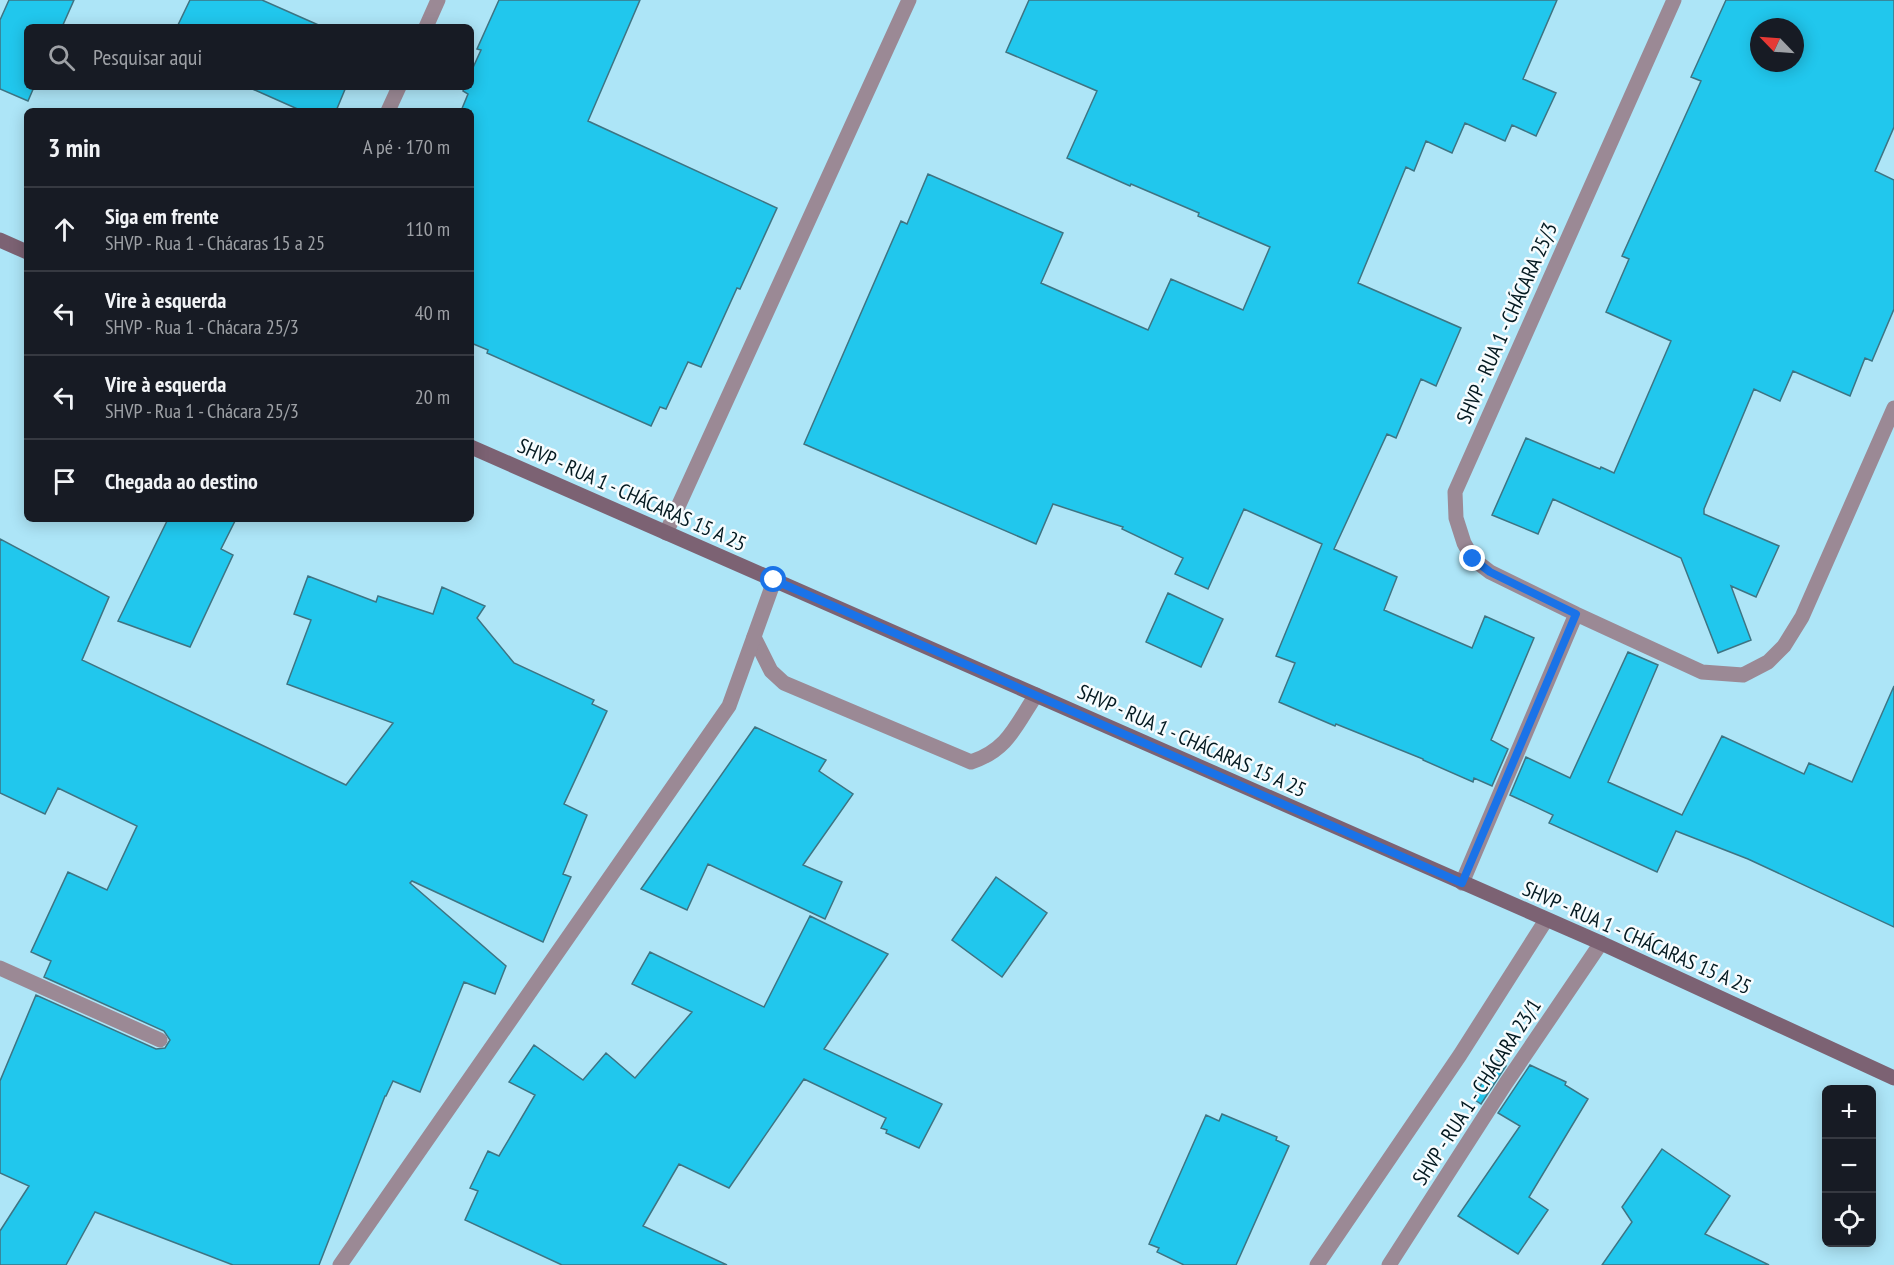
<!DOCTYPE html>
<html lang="pt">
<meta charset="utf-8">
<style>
body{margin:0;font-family:"PT Sans Narrow",sans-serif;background:#242831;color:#f1f3f6}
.controls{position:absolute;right:18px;bottom:18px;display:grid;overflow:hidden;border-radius:9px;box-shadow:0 3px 15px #0003}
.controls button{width:54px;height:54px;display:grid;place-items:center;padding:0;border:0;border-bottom:2px solid #363941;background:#171b24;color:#f1f3f6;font:30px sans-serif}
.compass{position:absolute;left:1750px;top:18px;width:54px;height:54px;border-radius:50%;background:#171b24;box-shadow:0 3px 15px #0003;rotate:295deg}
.stop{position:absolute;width:18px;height:18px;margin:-14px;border:4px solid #1a73e8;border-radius:50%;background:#fff}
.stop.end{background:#1a73e8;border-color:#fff;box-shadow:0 2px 6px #0008}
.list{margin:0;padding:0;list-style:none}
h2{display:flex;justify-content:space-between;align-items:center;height:78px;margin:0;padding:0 24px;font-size:26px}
h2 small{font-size:20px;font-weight:400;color:#9ea1a6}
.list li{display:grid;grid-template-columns:39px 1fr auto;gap:18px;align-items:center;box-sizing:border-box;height:84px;padding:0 24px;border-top:2px solid #363941}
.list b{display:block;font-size:22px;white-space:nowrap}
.list p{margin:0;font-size:20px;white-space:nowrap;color:#9ea1a6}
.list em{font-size:20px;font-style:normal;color:#9ea1a6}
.icon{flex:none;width:33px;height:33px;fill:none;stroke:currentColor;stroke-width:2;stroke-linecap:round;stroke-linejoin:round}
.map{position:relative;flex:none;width:1894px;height:1265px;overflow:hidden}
.search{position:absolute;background:#171b24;box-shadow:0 3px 15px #0003;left:24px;top:24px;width:450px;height:66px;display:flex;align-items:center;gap:15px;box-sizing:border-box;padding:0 21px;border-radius:9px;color:#9ea1a6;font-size:22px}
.panel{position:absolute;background:#171b24;box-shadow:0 3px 15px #0003;left:24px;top:108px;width:450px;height:414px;border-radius:9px}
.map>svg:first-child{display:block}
</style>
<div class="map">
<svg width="1894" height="1265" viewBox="0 0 1894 1265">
<rect width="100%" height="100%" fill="#ade5f7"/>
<path fill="#21c7ed" stroke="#3e7483" stroke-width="1.5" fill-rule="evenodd" d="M9 0H74L62 27H27V87H34L28 101 0 89V20Z
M190 0H262L323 27H177Z
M499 0H640L588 121 777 208 740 289 737 288 701 367 688 362 666 409 660 407 651 426 487 353 488 350 471 343V111H461L468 94 463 91 465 87H471V72L481 50 477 49Z
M1029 0H1557L1523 79 1556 93 1536 136 1512 125 1505 141 1465 123 1452 153 1426 141 1414 171 1406 167 1358 283 1461 328 1436 386 1421 379 1396 438 1387 434 1334 549 1397 577 1384 610 1472 648 1485 616 1534 638 1491 740 1508 749 1492 786 1474 778 1473 782 1423 760V759L1336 724 1335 726 1279 702 1295 663 1276 656 1322 544 1244 509 1208 589 1175 574 1183 558 1122 529 1123 527 1053 504 1036 544 804 444 901 221 907 224 928 174 1063 233 1041 283 1148 330 1171 279 1243 310 1270 247 1198 216 1199 213 1131 184 1130 186 1067 158 1097 91 1006 52Z
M1726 0H1894V127L1875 171 1894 180V309L1872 361 1865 358 1850 396 1793 371 1780 401 1754 389 1704 509V514L1779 546 1756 597 1731 586 1751 640 1718 653 1681 558 1553 499 1538 534 1492 515 1526 438 1600 469 1601 467 1614 473 1671 341 1606 312 1629 259 1622 256 1701 81 1691 77ZM1759 27H1795V63H1759Z
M248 87H346L336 111H302Z
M168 519H236L221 549 233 555 190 647 118 621Z
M0 539 109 597 82 660 346 785 393 723 287 684 311 620 294 614 308 576 376 602 378 596 433 614 442 587 485 606 477 618 514 663 594 700 592 704 607 711 564 804 587 815 563 874 571 877 543 942 412 881 410 883 506 966 495 994 464 982 420 1092 393 1081 386 1096H385L319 1265H233L95 1212 66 1265H0V1231L29 1186 0 1173V1081L36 995 156 1049 165 1048 170 1040 164 1031 44 977 51 961 31 952 68 872 107 890 137 826 58 788 45 814 0 793Z
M1168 593 1223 619 1201 667 1146 642Z
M1628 652 1658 665 1608 782 1682 815 1722 736 1804 774 1809 763 1852 782 1894 686V927L1748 859 1676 831 1657 872 1549 823 1553 815 1510 795 1526 757 1570 778Z
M755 727 826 760 819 771 853 794 803 865 842 882 825 919 708 864 687 910 641 889Z
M996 877 1047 913 1002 977 952 940Z
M810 916 888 954 824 1049 942 1104 919 1148 886 1133 887 1130 881 1128 886 1118 804 1079 729 1188 679 1164 643 1226 727 1265H562L465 1220 478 1191 470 1188 488 1151 499 1156 535 1095 509 1082 534 1045 583 1080 606 1053 635 1078 692 1012 632 984 650 952 764 1007Z
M1497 1061 1506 1066 1481 1104 1472 1098Z
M1530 1065 1566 1082 1565 1085 1588 1099 1529 1197 1548 1210 1518 1254 1458 1216 1520 1126 1498 1113Z
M1222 1114 1277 1137 1276 1140 1289 1146 1236 1265H1184L1157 1252 1159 1248 1149 1244 1206 1115 1219 1121Z
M1662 1149 1730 1196 1705 1234 1769 1265H1602L1632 1222 1622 1207Z"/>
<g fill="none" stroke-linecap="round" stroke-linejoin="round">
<path stroke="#9b8995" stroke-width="15" d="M754 637 771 671 784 683 971 762C1008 750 1016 725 1036 695"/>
<path stroke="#9b8995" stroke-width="15" d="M1674 0 1455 492 1456 518 1464 543 1473 559 1490 572 1576 614 1702 672 1743 675 1768 662 1784 646 1802 617 1894 408
M426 27 438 0
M388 111 399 87
M666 533 909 0
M1462 883 1576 614
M0 968 160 1040
M340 1265 729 706 774 581
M1317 1265 1460 1055 1546 920
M1389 1265 1506 1083 1601 943"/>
<path stroke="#7c6273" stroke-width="15" d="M0 240 27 252
M471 447 1601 943 1894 1078"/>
</g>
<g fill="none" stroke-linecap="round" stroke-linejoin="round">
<path stroke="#1a73e8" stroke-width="8" d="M774 580 1462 883 1576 614 1490 572 1473 559"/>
</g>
<g text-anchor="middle" stroke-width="5" stroke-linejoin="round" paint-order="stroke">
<g font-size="21" fill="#031920" stroke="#f7fcfe">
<text transform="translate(1507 323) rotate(-66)" y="7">SHVP - RUA 1 - CHÁCARA 25/3</text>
<text transform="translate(632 495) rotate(24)" y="7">SHVP - RUA 1 - CHÁCARAS 15 A 25</text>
<text transform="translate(1192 741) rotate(24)" y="7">SHVP - RUA 1 - CHÁCARAS 15 A 25</text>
<text transform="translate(1637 938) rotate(24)" y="7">SHVP - RUA 1 - CHÁCARAS 15 A 25</text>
<text transform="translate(1477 1092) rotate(-57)" y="7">SHVP - RUA 1 - CHÁCARA 23/1</text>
</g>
</g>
</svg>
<div class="controls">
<button>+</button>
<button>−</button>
<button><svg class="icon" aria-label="locate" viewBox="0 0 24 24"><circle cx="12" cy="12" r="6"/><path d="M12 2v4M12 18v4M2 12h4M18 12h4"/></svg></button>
</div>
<svg class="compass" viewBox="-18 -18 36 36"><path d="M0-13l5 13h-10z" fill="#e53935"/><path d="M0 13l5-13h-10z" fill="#9ea1a6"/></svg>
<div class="stop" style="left:774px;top:580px"></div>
<div class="stop end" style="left:1473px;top:559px"></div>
<div class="search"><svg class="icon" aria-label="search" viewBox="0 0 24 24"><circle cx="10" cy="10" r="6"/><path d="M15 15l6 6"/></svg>Pesquisar aqui</div>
<section class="panel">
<h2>3 min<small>A pé · 170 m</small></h2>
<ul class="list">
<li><svg class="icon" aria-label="ahead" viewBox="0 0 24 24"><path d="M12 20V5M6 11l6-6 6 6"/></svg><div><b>Siga em frente</b><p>SHVP - Rua 1 - Chácaras 15 a 25</p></div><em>110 m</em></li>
<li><svg class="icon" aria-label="left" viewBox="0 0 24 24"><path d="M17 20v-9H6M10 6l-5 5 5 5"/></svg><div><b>Vire à esquerda</b><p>SHVP - Rua 1 - Chácara 25/3</p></div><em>40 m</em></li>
<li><svg class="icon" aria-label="left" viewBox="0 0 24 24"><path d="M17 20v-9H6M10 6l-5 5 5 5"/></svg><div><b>Vire à esquerda</b><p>SHVP - Rua 1 - Chácara 25/3</p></div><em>20 m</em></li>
<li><svg class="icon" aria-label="arrive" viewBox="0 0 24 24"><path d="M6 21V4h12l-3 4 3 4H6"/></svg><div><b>Chegada ao destino</b></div></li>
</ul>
</section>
</div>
